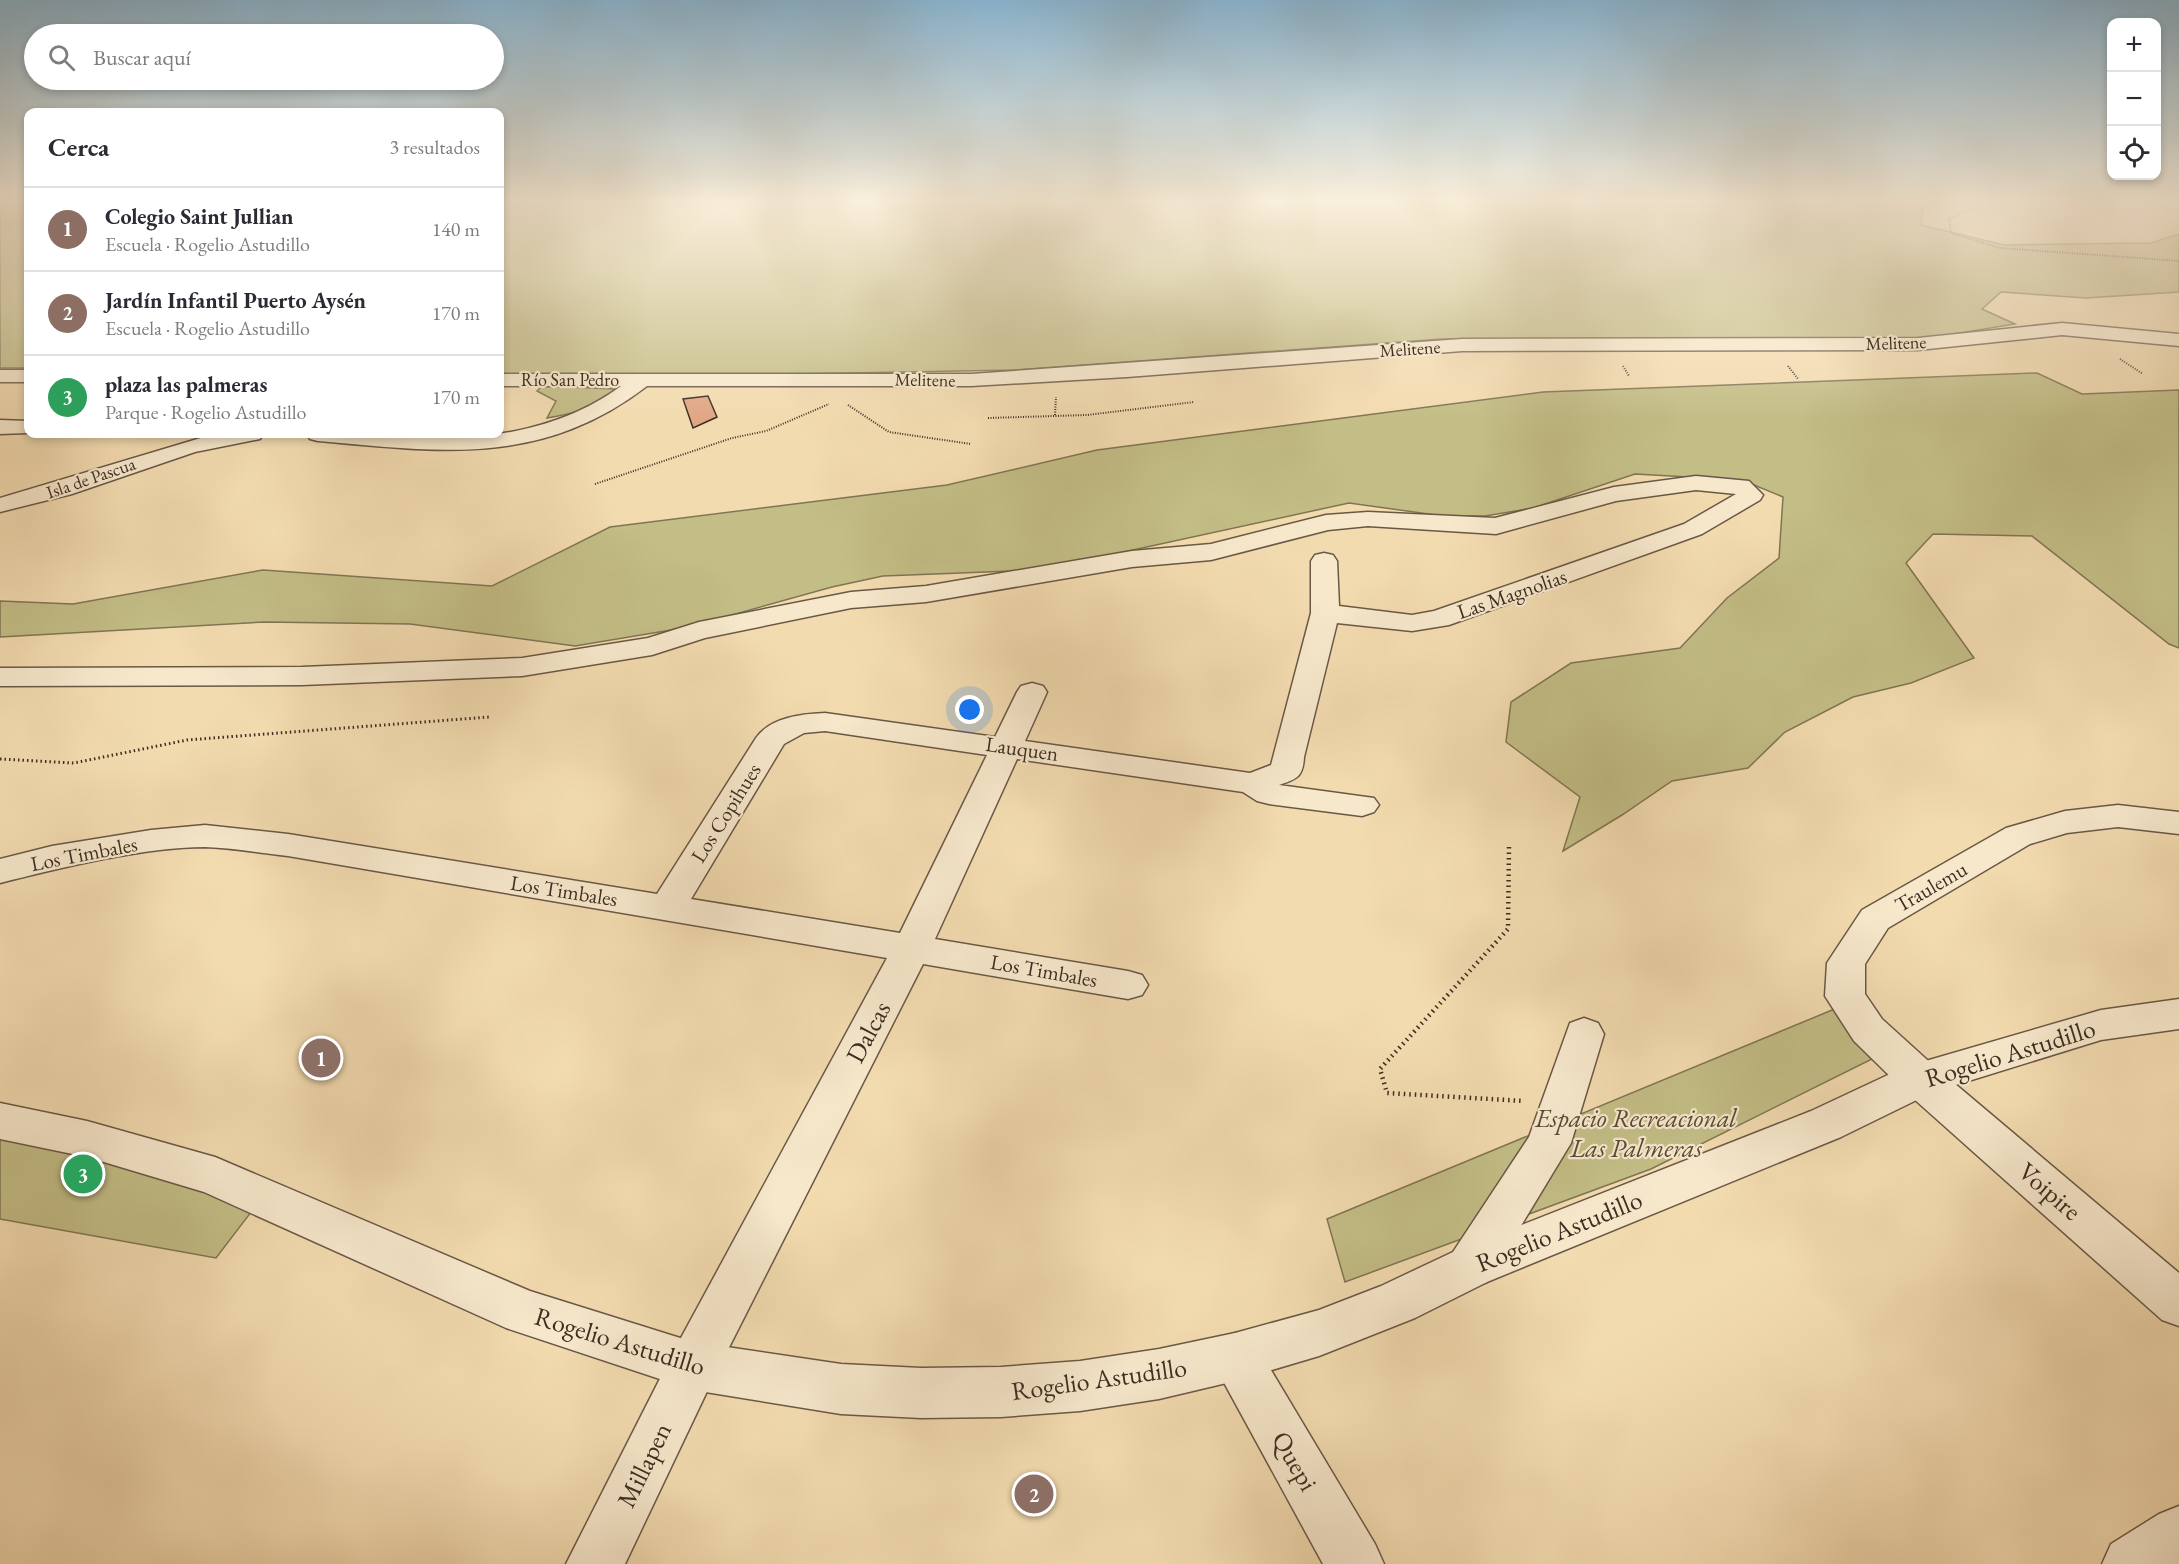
<!DOCTYPE html>
<html lang="es">
<meta charset="utf-8">
<style>
body{margin:0;font-family:"EB Garamond",serif;background:#f7f7f7;color:#2b2b33}
.controls{position:absolute;right:18px;top:18px;display:grid;overflow:hidden;border-radius:12px;box-shadow:0 3px 9px #0003}
.controls button{width:54px;height:54px;display:grid;place-items:center;padding:0;border:0;border-bottom:2px solid #e1e1e2;background:#fff;color:#2b2b33;font:30px sans-serif}
.you{position:absolute;left:970px;top:710px;width:21px;height:21px;margin:-15px;border:4px solid #fff;border-radius:50%;background:#1a73e8;box-shadow:0 0 0 9px #1a73e833}
.badge{display:grid;place-items:center;width:39px;height:39px;border-radius:50%;background:#1a73e8;color:#fff;font-size:20px;font-weight:700}
.pin{position:absolute;translate:-50% -50%;border:3px solid #fff;box-shadow:0 2px 6px #0006}
.list{margin:0;padding:0;list-style:none}
h2{display:flex;justify-content:space-between;align-items:center;height:78px;margin:0;padding:0 24px;font-size:26px}
h2 small{font-size:20px;font-weight:400;color:#7c7c81}
.list li{display:grid;grid-template-columns:39px 1fr auto;gap:18px;align-items:center;box-sizing:border-box;height:84px;padding:0 24px;border-top:2px solid #e1e1e2}
.list b{display:block;font-size:22px;white-space:nowrap}
.list p{margin:0;font-size:20px;white-space:nowrap;color:#7c7c81}
.list em{font-size:20px;font-style:normal;color:#7c7c81}
.icon{flex:none;width:33px;height:33px;fill:none;stroke:currentColor;stroke-width:2;stroke-linecap:round;stroke-linejoin:round}
.map{position:relative;flex:none;width:2179px;height:1564px;overflow:hidden}
.search{position:absolute;background:#fff;box-shadow:0 3px 9px #0003;left:24px;top:24px;width:480px;height:66px;display:flex;align-items:center;gap:15px;box-sizing:border-box;padding:0 21px;border-radius:33px;color:#7c7c81;font-size:22px}
.panel{position:absolute;background:#fff;box-shadow:0 3px 9px #0003;left:24px;top:108px;width:480px;height:330px;border-radius:12px}
.map>svg:first-child{display:block}
</style>
<div class="map">
<svg width="2179" height="1564" viewBox="0 0 2179 1564">
<rect width="100%" height="100%" fill="#f3dbb0"/>
<filter id="stains"><feTurbulence type="fractalNoise" baseFrequency=".00333" numOctaves="4"/><feColorMatrix values="0 0 0 0 .2 0 0 0 0 .09 0 0 0 0 .02 0 0 0 .5 -.17"/></filter>
<radialGradient id="worn" r=".72"><stop offset=".6" stop-color="#630" stop-opacity="0"/><stop offset="1" stop-color="#630" stop-opacity=".3"/></radialGradient>
<path fill="#c3bd86" stroke="#807554" stroke-width="1.5" d="M0 199H28V368H0Z
M500 199H1924L1921 225 2004 245 2151 243 2179 234V292L2086 298 2001 292 1982 309 2015 324 1917 340 1442 339 1015 370 622 377 500 374Z
M2037 373 2082 394 2179 390V648L2169 644 2032 536 1933 534 1906 563 1974 658 1911 683 1853 697 1785 732 1748 768 1672 781 1622 815 1563 851 1580 797 1506 742 1511 702 1571 663 1680 648 1727 598 1779 558 1783 497 1742 480 1635 474 1533 508 1485 516H1443L1349 503 1041 570 883 576 832 587 689 627 575 646 410 624 264 622 0 637V601L73 604 263 570 492 586 610 527 947 485 1097 450 1543 392Z
M542 386 615 389C598 408 572 414 547 418L556 401 537 391Z
M1837 1008 1882 1054 1651 1169 1345 1282 1327 1219Z
M0 1137 72 1145 258 1203 216 1258 0 1219Z"/>
<path fill="#e0a785" stroke="#3d2d23" stroke-width="1.5" d="M708 396 717 417 693 428 683 399Z"/>
<g fill="none" stroke-linecap="round" stroke-linejoin="round">
<g stroke="#6a5846" stroke-width="3">
<path id="minor" d="M2062 323 2179 334V346L2062 335 1918 350 1462 351 1127 377 971 386H647C541 467 441 452 318 441L310 439 307 434C346 430 386 435 425 437 492 441 566 427 621 386H500V374H971L1462 339 1918 338Z
M0 370H28V382H0Z
M0 420 28 421V433L0 434Z
M214 434H263L260 439 195 452 72 494 0 512V498Z
M1696 476 1749 481 1763 495 1760 500 1702 534 1449 625 1412 631 1337 623 1304 757C1303 777 1297 779 1279 785L1374 798 1379 805 1374 812 1362 816 1269 804 1257 801 1243 792 1017 759 935 939 1128 971 1142 975 1148 985 1142 995 1128 999 923 964 711 1383 625 1564H566L675 1349 887 958 288 856C261 853 232 848 205 847 144 847 60 868 0 883V859L52 846 151 830 205 825 288 834 657 894 756 738C771 717 802 714 825 713L995 737 1017 692 1021 686 1032 683 1043 686 1047 692 1025 741 1250 773 1271 765 1311 613V561L1315 555 1324 553 1333 555 1337 561 1339 606 1412 615 1434 611 1684 524 1736 494 1696 490 1616 501 1496 534 1368 526 1328 530 1211 560 1132 567 926 602 851 608 705 638 652 655 522 676 302 685 0 686V668L302 667 522 658 648 638 699 622 851 592 926 586 1132 551 1211 544 1326 515 1368 512 1495 518 1614 487ZM825 731 987 755 900 933 691 899 784 744 804 733Z
M2118 805 2179 812V834L2118 827 2067 833 2030 844 1888 928 1865 964V994L1882 1019 1935 1067 2179 1273V1326L2162 1320 1905 1091 1854 1041 1825 996 1827 963 1862 910 2006 828 2065 811Z
M1584 1018 1598 1023 1604 1034 1571 1143 1487 1282 1470 1288 1453 1282 1446 1267 1453 1252 1529 1137 1570 1023Z
M1235 1333 1253 1340 1375 1544 1384 1564H1323L1210 1357 1217 1340Z
M2179 1506V1564H2102L2111 1544 2159 1514Z"/>
</g>
<g stroke="#6a5846" stroke-width="3">
<path id="tertiary" d="M2179 999V1029L2101 1040 1933 1092 1841 1137 1487 1282 1415 1318 1319 1356 1235 1381 1159 1399 1080 1411 1001 1417 921 1418 841 1414 693 1390 506 1328 204 1192 87 1157 0 1139V1103L87 1121 215 1157 530 1291 693 1342 841 1364 921 1368 1001 1367 1080 1361 1159 1349 1235 1333 1319 1310 1381 1286 1453 1252 1811 1111 1905 1067 2101 1010Z"/>
</g>
<path stroke="#3d2d23" stroke-width="2" stroke-dasharray="1 1.5" stroke-linecap="butt" d="M1992 199 1949 219 1951 233 2000 248 2179 261
M2152 199 2168 209 2179 210
M2120 359 2143 374
M1623 366 1629 376
M1788 366 1798 379
M848 405 889 432 971 444
M1055 415 1056 397
M988 418 1087 415 1194 402
M595 484 732 438 766 431 829 404"/>
<path stroke="#3d2d23" stroke-width="3" stroke-dasharray="1.5 3" stroke-linecap="butt" d="M0 759 74 763 187 740 489 717"/>
<path stroke="#3d2d23" stroke-width="4.5" stroke-dasharray="1.5 4" stroke-linecap="butt" d="M1509 847 1508 929 1380 1069 1387 1093 1524 1101"/>
<use href="#minor" fill="#f7e8cc" fill-rule="evenodd"/>
<use href="#tertiary" fill="#f7e8cc" fill-rule="evenodd"/>
</g>
<linearGradient id="sky" x2="0" y2="1"><stop stop-color="#8ab6d2"/><stop offset="0.48" stop-color="#faefdb"/><stop offset="1" stop-color="#faefdb" stop-opacity="0"/></linearGradient>
<rect width="2179" height="418" fill="url(#sky)"/>
<g text-anchor="middle" stroke-width="4.5" stroke-linejoin="round" paint-order="stroke">
<g font-size="18" fill="#3d2d23" stroke="#f7e8cc">
<text transform="translate(1896 343) rotate(-2)" y="6">Melitene</text>
<text transform="translate(1410 349) rotate(-4)" y="6">Melitene</text>
<text x="570" y="386">Río San Pedro</text>
<text transform="translate(925 380) rotate(1)" y="6">Melitene</text>
<text transform="translate(91 478) rotate(-19)" y="6">Isla de Pascua</text>
</g>
<g font-size="21" fill="#3d2d23" stroke="#f7e8cc">
<text transform="translate(1512 594) rotate(-19)" y="7">Las Magnolias</text>
<text transform="translate(1022 749) rotate(8)" y="7">Lauquen</text>
<text transform="translate(726 813) rotate(-58)" y="7">Los Copihues</text>
<text transform="translate(84 854) rotate(-11)" y="7">Los Timbales</text>
<text transform="translate(1931 887) rotate(-30)" y="7">Traulemu</text>
<text transform="translate(564 891) rotate(9)" y="7">Los Timbales</text>
<text transform="translate(1044 971) rotate(10)" y="7">Los Timbales</text>
</g>
<g font-size="26" fill="#3d2d23" stroke="#f7e8cc">
<text transform="translate(868 1032) rotate(-62)" y="9">Dalcas</text>
<text transform="translate(2010 1053) rotate(-17)" y="9">Rogelio Astudillo</text>
<text transform="translate(2050 1191) rotate(41)" y="9">Voipire</text>
<text transform="translate(1559 1231) rotate(-22)" y="9">Rogelio Astudillo</text>
<text transform="translate(620 1341) rotate(17)" y="9">Rogelio Astudillo</text>
<text transform="translate(1099 1379) rotate(-8)" y="9">Rogelio Astudillo</text>
<text transform="translate(1295 1461) rotate(60)" y="9">Quepi</text>
<text transform="translate(644 1465) rotate(-64)" y="9">Millapen</text>
</g>
<g font-size="26" font-style="italic" fill="#584a37" stroke="#f7e8cc">
<text x="1636" y="1127">Espacio Recreacional<tspan x="1636" dy="30">Las Palmeras</tspan></text>
</g>
</g>
<rect width="100%" height="100%" filter="url(#stains)"/>
<rect width="100%" height="100%" fill="url(#worn)"/>
</svg>
<div class="controls">
<button>+</button>
<button>−</button>
<button><svg class="icon" aria-label="locate" viewBox="0 0 24 24"><circle cx="12" cy="12" r="6"/><path d="M12 2v4M12 18v4M2 12h4M18 12h4"/></svg></button>
</div>
<div class="you"></div>
<div class="pin badge" style="left:321px;top:1058px;background:#8d6e63">1</div>
<div class="pin badge" style="left:1034px;top:1494px;background:#8d6e63">2</div>
<div class="pin badge" style="left:83px;top:1174px;background:#2e9e5b">3</div>
<div class="search"><svg class="icon" aria-label="search" viewBox="0 0 24 24"><circle cx="10" cy="10" r="6"/><path d="M15 15l6 6"/></svg>Buscar aquí</div>
<section class="panel">
<h2>Cerca<small>3 resultados</small></h2>
<ul class="list">
<li><span class="badge" style="background:#8d6e63">1</span><div><b>Colegio Saint Jullian</b><p>Escuela · Rogelio Astudillo</p></div><em>140 m</em></li>
<li><span class="badge" style="background:#8d6e63">2</span><div><b>Jardín Infantil Puerto Aysén</b><p>Escuela · Rogelio Astudillo</p></div><em>170 m</em></li>
<li><span class="badge" style="background:#2e9e5b">3</span><div><b>plaza las palmeras</b><p>Parque · Rogelio Astudillo</p></div><em>170 m</em></li>
</ul>
</section>
</div>
